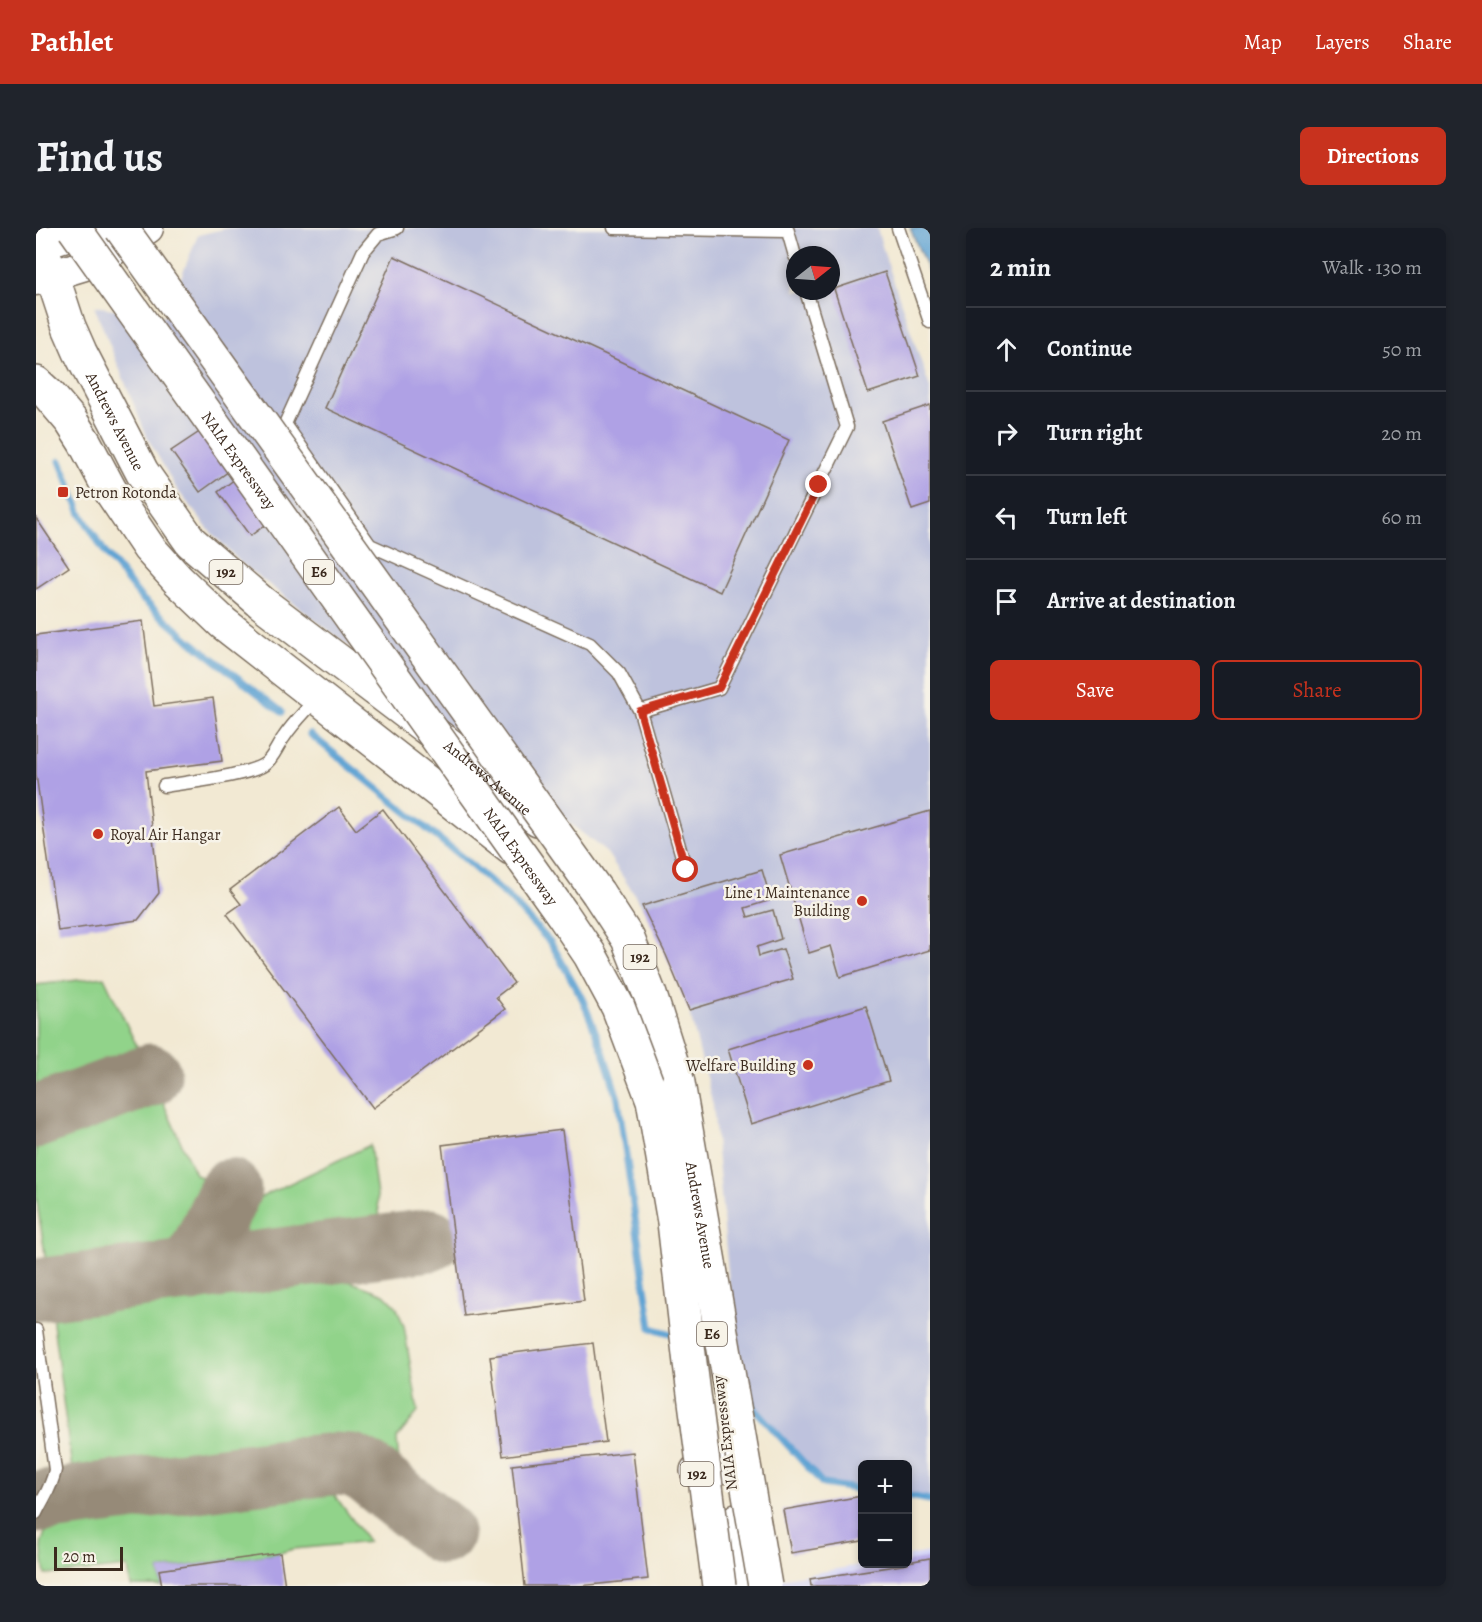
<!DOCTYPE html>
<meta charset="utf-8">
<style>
body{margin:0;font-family:Alegreya,serif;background:#20242c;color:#f1f3f6}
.controls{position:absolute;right:18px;bottom:18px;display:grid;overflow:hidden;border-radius:9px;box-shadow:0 3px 9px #0003}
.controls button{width:54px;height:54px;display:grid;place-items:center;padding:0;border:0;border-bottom:2px solid #363941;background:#171b24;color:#f1f3f6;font:30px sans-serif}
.compass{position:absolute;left:750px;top:18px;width:54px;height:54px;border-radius:50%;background:#171b24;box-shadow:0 3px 9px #0003;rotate:73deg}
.scale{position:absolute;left:18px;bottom:15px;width:69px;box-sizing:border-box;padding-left:6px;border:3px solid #3b2a1e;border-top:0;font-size:16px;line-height:21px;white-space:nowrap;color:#3b2a1e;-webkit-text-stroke:4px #f7f3e8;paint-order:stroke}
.stop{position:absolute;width:18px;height:18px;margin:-14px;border:4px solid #c8321e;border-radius:50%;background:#fff}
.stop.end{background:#c8321e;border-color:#fff;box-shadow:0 2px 6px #0008}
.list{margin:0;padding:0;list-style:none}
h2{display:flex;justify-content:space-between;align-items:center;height:78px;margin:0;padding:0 24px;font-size:26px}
h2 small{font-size:20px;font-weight:400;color:#9ea1a6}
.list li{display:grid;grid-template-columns:39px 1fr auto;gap:18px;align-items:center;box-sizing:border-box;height:84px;padding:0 24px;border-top:2px solid #363941}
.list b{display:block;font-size:22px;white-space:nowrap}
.list em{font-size:20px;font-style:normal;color:#9ea1a6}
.actions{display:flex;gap:12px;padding:18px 24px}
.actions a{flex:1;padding:14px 0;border:2px solid #c8321e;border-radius:9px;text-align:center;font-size:21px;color:#c8321e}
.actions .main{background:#c8321e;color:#fff}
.icon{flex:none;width:33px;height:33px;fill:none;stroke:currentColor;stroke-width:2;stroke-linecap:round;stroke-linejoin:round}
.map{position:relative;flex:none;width:894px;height:1358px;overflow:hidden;border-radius:9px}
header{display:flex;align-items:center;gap:36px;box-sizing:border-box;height:84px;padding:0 30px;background:#c8321e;color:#fff}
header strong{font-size:28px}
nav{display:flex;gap:33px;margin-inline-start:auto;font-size:21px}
.intro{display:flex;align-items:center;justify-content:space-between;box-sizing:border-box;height:144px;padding:0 36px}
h1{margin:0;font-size:42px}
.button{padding:15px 27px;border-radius:9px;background:#c8321e;color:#fff;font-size:21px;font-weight:700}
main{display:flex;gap:36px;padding:0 36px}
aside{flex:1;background:#171b24;border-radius:9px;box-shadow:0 3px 9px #0003}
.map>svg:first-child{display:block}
</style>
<header>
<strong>Pathlet</strong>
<nav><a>Map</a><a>Layers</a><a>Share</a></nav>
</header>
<div class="intro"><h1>Find us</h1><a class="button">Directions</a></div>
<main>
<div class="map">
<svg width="894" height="1358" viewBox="0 0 894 1358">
<rect width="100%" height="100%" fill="#f7f3e8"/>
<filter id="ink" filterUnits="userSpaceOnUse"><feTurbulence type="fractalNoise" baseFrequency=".0167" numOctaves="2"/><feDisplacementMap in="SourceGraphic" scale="12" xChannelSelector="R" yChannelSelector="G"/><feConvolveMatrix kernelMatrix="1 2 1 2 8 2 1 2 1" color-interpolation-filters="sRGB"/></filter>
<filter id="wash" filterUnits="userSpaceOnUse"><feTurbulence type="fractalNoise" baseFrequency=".008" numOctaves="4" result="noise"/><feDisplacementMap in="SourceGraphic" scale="24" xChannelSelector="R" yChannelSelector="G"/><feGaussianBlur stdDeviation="1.35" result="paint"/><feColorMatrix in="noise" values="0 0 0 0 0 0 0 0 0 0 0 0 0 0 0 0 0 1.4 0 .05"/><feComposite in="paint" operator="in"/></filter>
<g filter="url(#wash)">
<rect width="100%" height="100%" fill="#f2e9d3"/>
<path fill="#d6d7f8" d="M894 1324V1358H739L738 1352 831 1336H872V1328Z"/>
<path fill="#bec2dd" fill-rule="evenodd" d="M192 0H841L848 25 894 160V1272L872 1268V1236H826V1262L787 1256 718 1180 699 1122 677 877 653 782 630 727 606 678 571 625 325 427 205 335 172 301 140 260 111 209 58 78 129 89 162 7ZM759 27H795V63H759Z"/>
<path fill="#91d38a" stroke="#667e54" stroke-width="1.5" d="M68 749 107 831 0 870V757Z
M123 865 159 946 176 954 147 1020 129 1029 12 1046 0 968V908Z
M334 917 345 997 185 1022 205 979 210 974 217 973Z
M287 1040 310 1052 348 1066 360 1078 368 1098 382 1184 361 1210 364 1253C359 1247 353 1240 347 1236 325 1220 297 1221 272 1222L37 1249 15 1080Z
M280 1254 294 1261 333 1314 257 1321 244 1325 123 1342 126 1358H95L92 1339 9 1347 5 1316 14 1290Z"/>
<path fill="#5ea3d3" stroke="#4c6678" stroke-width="1.5" d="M874 0H894V48Z"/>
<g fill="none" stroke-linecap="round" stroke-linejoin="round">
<path stroke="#5ea3d3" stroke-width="7" d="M24 233 45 286 70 326 106 371 152 411 246 484
M274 506 428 631 473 670 515 715 546 770 567 823 582 871 615 1100 640 1107
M709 1152 718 1180 787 1256 826 1262
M872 1268 894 1272"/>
<path stroke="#968a78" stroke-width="63" d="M0 889 114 847
M156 1043 194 962
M0 1062 394 1012
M0 1274 278 1238 299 1236 316 1237 330 1244 407 1305"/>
</g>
<g id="blocks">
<path fill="#afa1e5" d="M358 28 753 212 684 364 289 180Z
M849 44 884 148 832 165 798 61Z
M894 177V276L876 282 846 193Z
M165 203 193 243 164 264 135 223Z
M199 251 232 295 214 308 182 264Z
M0 290 33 339 0 361Z
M107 393 118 478 177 470 186 533 110 543 123 665 102 692 22 703 0 546V407Z
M303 579 320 602 347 581 478 755 460 769 469 781 337 880 191 686 205 676 194 662Z
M894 583V722L804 749 795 718 773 725 744 627Z
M726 642 735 672 709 680 712 689 737 682 745 711 721 719 723 728 747 721 757 751 653 782 630 727 606 678Z
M830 778 853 853 715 896 692 821Z
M526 902 548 1073 428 1088 406 917Z
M557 1115 570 1214 467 1228 454 1128Z
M597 1224 612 1351 544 1358H489L476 1237Z
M826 1268V1313L755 1325 747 1282Z
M244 1325 249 1358H126L123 1342Z
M894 1330V1358H775L774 1351 872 1336V1334Z"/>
</g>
</g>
<g filter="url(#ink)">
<use href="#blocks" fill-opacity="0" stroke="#7b6d5d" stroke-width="1.5"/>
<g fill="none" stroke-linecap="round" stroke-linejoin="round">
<g stroke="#7b6d5d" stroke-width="15">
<path id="service" d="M361 0 342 6 327 24 249 196 334 317 554 416 583 445 604 483 650 642
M578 0 751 3
M751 0 759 28
M862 0 894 94
M604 483 683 460 811 199 770 63
M128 558C151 554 212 548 229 536 238 529 241 518 248 509 257 495 270 483 281 470
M0 1102 19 1242C16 1259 7 1270 0 1285"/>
</g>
<g stroke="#7b6d5d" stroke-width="33">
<path id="tertiary" d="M0 18 47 2 72 0
M0 52 59 34 112 0"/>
</g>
<g stroke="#7b6d5d" stroke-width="36">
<g id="primary">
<path id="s1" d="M0 10 16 47 33 99 44 124 106 244 155 314 226 375 429 529 502 591"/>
<path d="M0 155 13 167 35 193 49 215 74 262 113 320 142 352 187 395 475 620"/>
<path d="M661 1243 696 1237"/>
<path d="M703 1291 711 1358"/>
</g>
</g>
<g stroke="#7b6d5d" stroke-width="36">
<path id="motorway" d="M562 665 592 711 614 767 642 855"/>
</g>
<use href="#service" stroke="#fff" stroke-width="12"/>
<use href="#tertiary" stroke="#fff" stroke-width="30"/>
<use href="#primary" stroke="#fff" stroke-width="33"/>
<use href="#motorway" stroke="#fff" stroke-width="33"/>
<g stroke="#7b6d5d" stroke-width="36" stroke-linecap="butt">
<g id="motorway-bridge">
<path id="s2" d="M38 0 527 687 554 727 582 779 617 872 638 994 654 1135 683 1358"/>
<path d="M85 0 562 665"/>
<path id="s3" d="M642 855 729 1358"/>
</g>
</g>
<use href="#motorway-bridge" stroke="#fff" stroke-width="33"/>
</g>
</g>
<g fill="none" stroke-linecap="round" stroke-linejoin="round" filter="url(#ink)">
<path stroke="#c8321e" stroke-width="8" d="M650 642 604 483 683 460 783 257"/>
</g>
<g fill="#c8321e" stroke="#f7f3e8" stroke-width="2">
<rect x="21" y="258" width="12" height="12" rx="3"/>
<circle cx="62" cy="606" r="6"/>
<circle cx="826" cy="673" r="6"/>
<circle cx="772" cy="837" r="6"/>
</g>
<g text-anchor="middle" stroke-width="5" stroke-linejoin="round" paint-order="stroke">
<g fill="#f7f3e8" stroke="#73665b" stroke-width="1.5">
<rect x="173.5" y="332" width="33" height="24" rx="4.5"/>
<rect x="268" y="332" width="30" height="24" rx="4.5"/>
<rect x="587.5" y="717" width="33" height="24" rx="4.5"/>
<rect x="661" y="1094" width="30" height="24" rx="4.5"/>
<rect x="644.5" y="1234" width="33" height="24" rx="4.5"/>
</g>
<g font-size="15" font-weight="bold" fill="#3b2a1e">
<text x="190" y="349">192</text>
<text x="283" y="349">E6</text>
<text x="604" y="734">192</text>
<text x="676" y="1111">E6</text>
<text x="661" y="1251">192</text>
</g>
<g font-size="16" fill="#3b2a1e" stroke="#f7f3e8">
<text dy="6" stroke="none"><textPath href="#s1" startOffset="200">Andrews Avenue</textPath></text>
<text dy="6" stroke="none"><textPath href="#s2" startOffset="285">NAIA Expressway</textPath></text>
<text dy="6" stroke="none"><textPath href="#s1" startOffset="722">Andrews Avenue</textPath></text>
<text dy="6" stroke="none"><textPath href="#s2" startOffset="771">NAIA Expressway</textPath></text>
<text dy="6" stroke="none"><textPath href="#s3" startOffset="134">Andrews Avenue</textPath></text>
<text transform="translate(688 1205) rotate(-97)" y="6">NAIA Expressway</text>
</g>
<g font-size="16" fill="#3b2a1e" stroke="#f7f3e8" text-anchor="start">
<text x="39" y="270">Petron Rotonda</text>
<text x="74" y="612">Royal Air Hangar</text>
<text x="814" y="670" text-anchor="end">Line 1 Maintenance<tspan x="814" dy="18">Building</tspan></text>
<text x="760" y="843" text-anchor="end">Welfare Building</text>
</g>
</g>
</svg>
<div class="controls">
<button>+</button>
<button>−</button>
</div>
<svg class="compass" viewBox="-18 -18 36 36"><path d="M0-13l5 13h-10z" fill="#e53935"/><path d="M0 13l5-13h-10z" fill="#9ea1a6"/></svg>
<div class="scale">20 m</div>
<div class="stop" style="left:650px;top:642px"></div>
<div class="stop end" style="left:783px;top:257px"></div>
</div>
<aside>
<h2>2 min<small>Walk · 130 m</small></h2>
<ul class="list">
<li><svg class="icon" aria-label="ahead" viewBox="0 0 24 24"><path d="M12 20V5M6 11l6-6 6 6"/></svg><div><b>Continue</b></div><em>50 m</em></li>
<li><svg class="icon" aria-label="right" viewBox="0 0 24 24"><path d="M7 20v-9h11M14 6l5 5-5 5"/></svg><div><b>Turn right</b></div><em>20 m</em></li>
<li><svg class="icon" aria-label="left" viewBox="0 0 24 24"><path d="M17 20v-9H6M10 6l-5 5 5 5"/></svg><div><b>Turn left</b></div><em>60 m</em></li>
<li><svg class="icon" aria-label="arrive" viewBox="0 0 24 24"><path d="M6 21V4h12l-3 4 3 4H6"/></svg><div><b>Arrive at destination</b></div></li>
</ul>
<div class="actions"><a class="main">Save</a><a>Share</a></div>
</aside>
</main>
